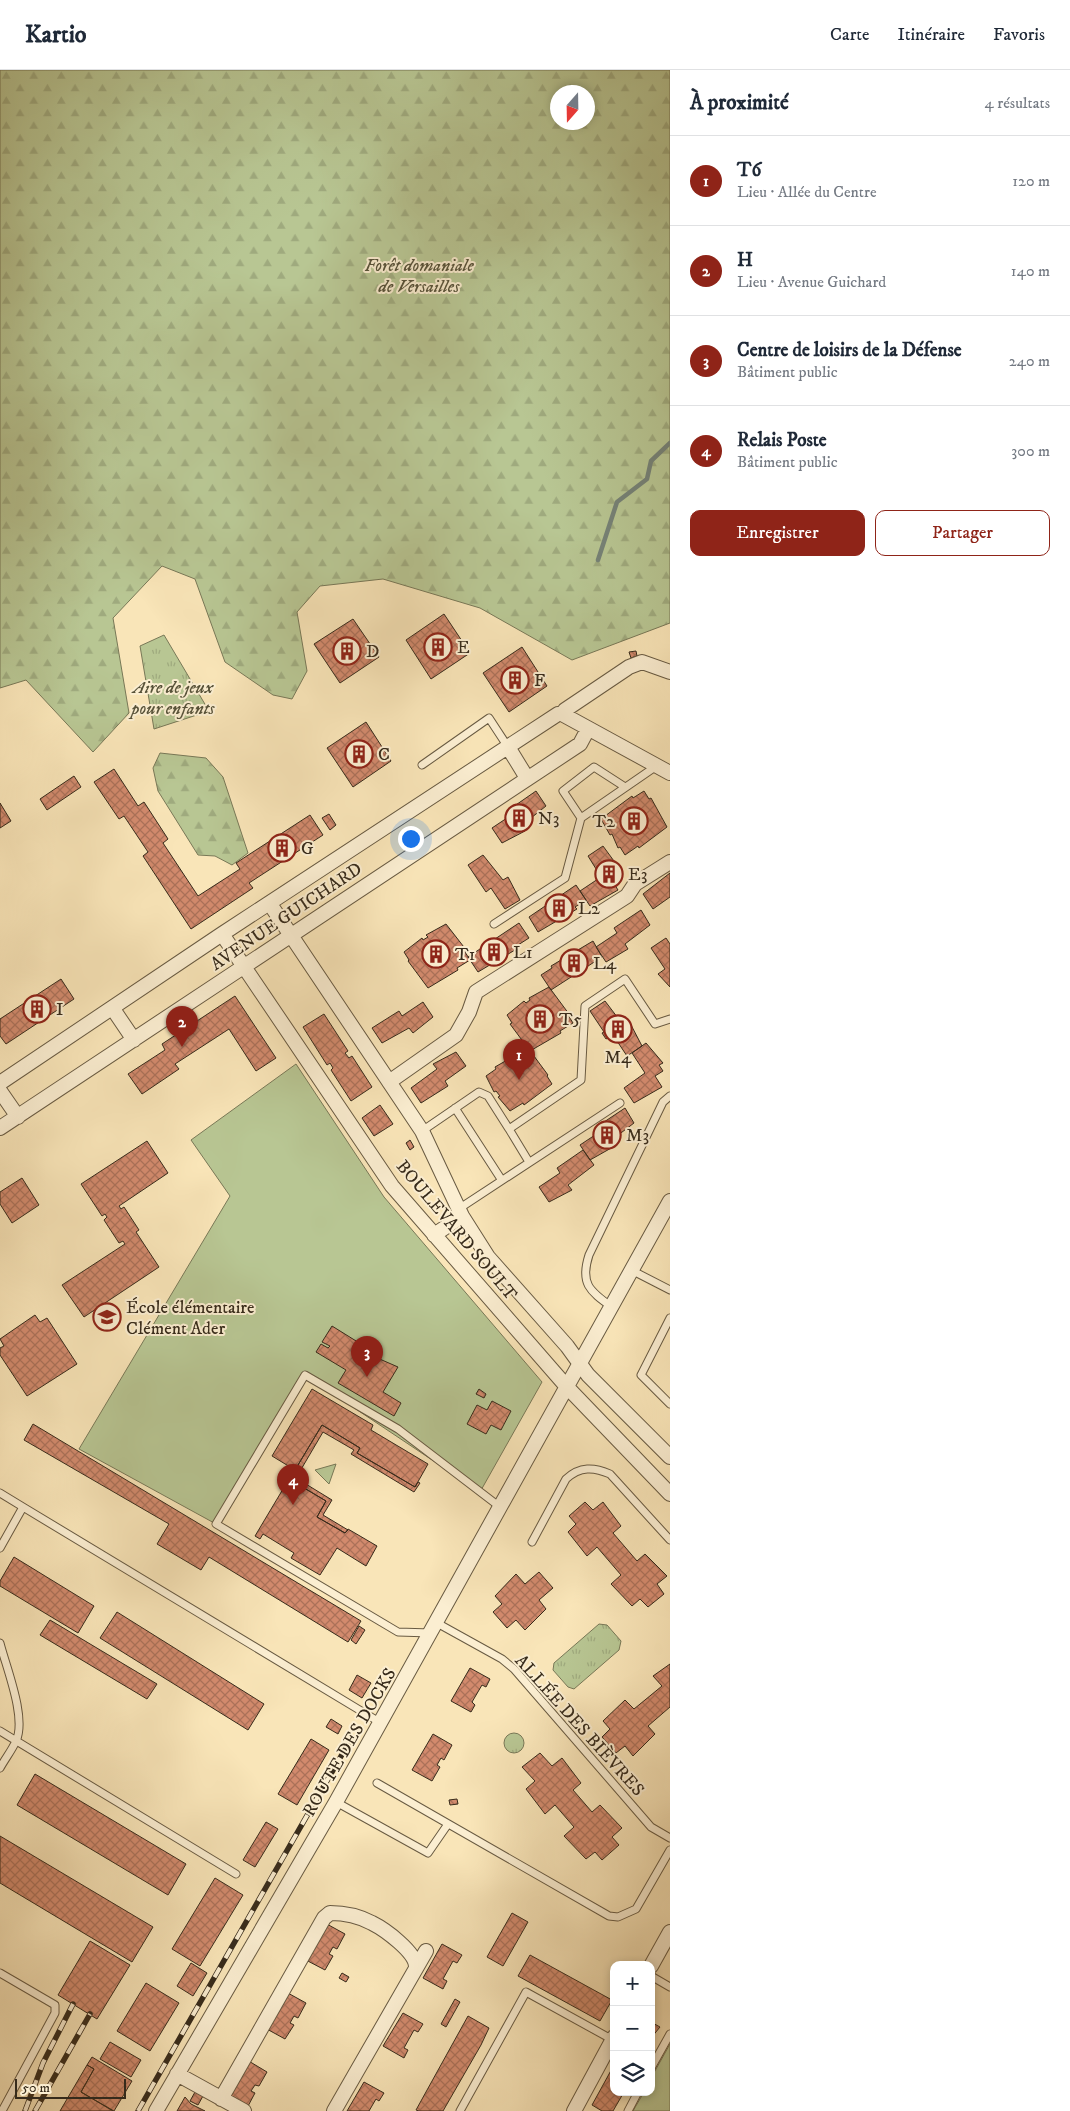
<!DOCTYPE html>
<html lang="fr">
<meta charset="utf-8">
<style>
body{margin:0;font-family:"IM FELL DW Pica",serif;background:#f6f6f7;color:#1f2937}
.controls{position:absolute;right:15px;bottom:15px;display:grid;overflow:hidden;border-radius:10px;box-shadow:0 2px 8px #0003}
.controls button{width:45px;height:45px;display:grid;place-items:center;padding:0;border:0;border-bottom:1px solid #e0e1e3;background:#fff;color:#1f2937;font:25px sans-serif}
.compass{position:absolute;left:550px;top:15px;width:45px;height:45px;border-radius:50%;background:#fff;box-shadow:0 2px 8px #0003;rotate:200deg}
.scale{position:absolute;left:15px;bottom:12px;width:111px;box-sizing:border-box;padding-left:5px;border:2px solid #372b1b;border-top:0;font-size:14px;line-height:18px;white-space:nowrap;color:#372b1b;-webkit-text-stroke:4px #fbeed1;paint-order:stroke}
.you{position:absolute;left:410px;top:768px;width:18px;height:18px;margin:-12px;border:4px solid #fff;border-radius:50%;background:#1a73e8;box-shadow:0 0 0 8px #1a73e833}
.badge{display:grid;place-items:center;width:32px;height:32px;border-radius:50%;background:#8f2418;color:#fff;font-size:16px;font-weight:700}
.pin{position:absolute;translate:-50% -41px;filter:drop-shadow(0 1px 2px #0008)}
.pin::after{content:'';position:absolute;top:26px;width:18px;height:15px;background:inherit;clip-path:polygon(0 0,100% 0,50% 100%)}
.list{margin:0;padding:0;list-style:none}
h2{display:flex;justify-content:space-between;align-items:center;height:65px;margin:0;padding:0 20px;font-size:21px}
h2 small{font-size:16px;font-weight:400;color:#747a83}
.list li{display:grid;grid-template-columns:32px 1fr auto;gap:15px;align-items:center;box-sizing:border-box;height:90px;padding:0 20px;border-top:1px solid #e0e1e3}
.list b{display:block;font-size:19px;white-space:nowrap}
.list p{margin:0;font-size:16px;white-space:nowrap;color:#747a83}
.list em{font-size:16px;font-style:normal;color:#747a83}
.actions{display:flex;gap:10px;padding:15px 20px}
.actions a{flex:1;padding:11px 0;border:1px solid #8f2418;border-radius:10px;text-align:center;font-size:18px;color:#8f2418}
.actions .main{background:#8f2418;color:#fff}
.icon{flex:none;width:28px;height:28px;fill:none;stroke:currentColor;stroke-width:2;stroke-linecap:round;stroke-linejoin:round}
.map{position:relative;flex:none;width:670px;height:2041px;overflow:hidden}
header{display:flex;align-items:center;gap:30px;box-sizing:border-box;height:70px;padding:0 25px;background:#fff;border-bottom:1px solid #e0e1e3}
header strong{font-size:24px}
nav{display:flex;gap:28px;margin-inline-start:auto;font-size:18px}
main{display:flex}
aside{flex:1;background:#fff}
.map>svg:first-child{display:block}
</style>
<header>
<strong>Kartio</strong>
<nav><a>Carte</a><a>Itinéraire</a><a>Favoris</a></nav>
</header>
<main>
<div class="map">
<svg width="670" height="2041" viewBox="0 0 670 2041">
<defs>
<pattern id="forest-firs" width="22" height="20" patternUnits="userSpaceOnUse" patternTransform="scale(1.25)"><rect width="22" height="20" fill="#b8c693"/><path d="M5 1l3.5 6h-7zM16 11l3.5 6h-7z" fill="#9faa7e"/></pattern>
<pattern id="park-tufts" width="24" height="20" patternUnits="userSpaceOnUse" patternTransform="scale(1.25)"><rect width="24" height="20" fill="#b8c693"/><path d="M3 7l-1-3M5 7V3M7 7l1-3M15 17l-1-3M17 17v-4M19 17l1-3" fill="none" stroke="#9faa7e"/></pattern>
<pattern id="building-cross-hatch" width="8" height="8" patternUnits="userSpaceOnUse" patternTransform="scale(1.25)"><rect width="8" height="8" fill="#d28a6d"/><path d="M0 0l8 8M0 8l8-8" fill="none" stroke="#ab7159"/></pattern>
</defs>
<rect width="100%" height="100%" fill="#f9e5b8"/>
<filter id="stains"><feTurbulence type="fractalNoise" baseFrequency=".004" numOctaves="4"/><feColorMatrix values="0 0 0 0 .2 0 0 0 0 .09 0 0 0 0 .02 0 0 0 .5 -.17"/></filter>
<radialGradient id="worn" r=".72"><stop offset=".6" stop-color="#630" stop-opacity="0"/><stop offset="1" stop-color="#630" stop-opacity=".3"/></radialGradient>
<path fill="#b8c693" stroke="#787857" d="M296 994 384 1127 542 1312 480 1422 305 1305 216 1454 79 1379 230 1126 191 1070Z
M670 1974V2041H633L644 2022H651V2008Z"/>
<path fill="url(#forest-firs)" stroke="#787857" fill-rule="evenodd" d="M0 0H670V553L572 590 480 538 383 509 320 516 297 542 307 601 292 629 273 625 225 592 195 509 162 496 113 548 129 643 93 682 26 610 0 618ZM558 22H588V52H558Z
M160 683 206 688 223 707 248 783 232 795 215 786 198 785 158 721 153 698Z"/>
<path fill="url(#park-tufts)" stroke="#787857" d="M164 565 209 641 154 659 140 576Z
M336 1394 329 1414 315 1400Z
M599 1554 607 1555 621 1571 619 1580 574 1619 568 1617 553 1600 554 1593Z
M504 1673a10 10 0 1 1 20 0a10 10 0 1 1-20 0Z"/>
<g fill="none" stroke-linecap="round" stroke-linejoin="round">
<path stroke="#768378" stroke-width="4.5" d="M598 490 617 432 647 409 651 391 670 373"/>
</g>
<path fill="url(#building-cross-hatch)" stroke="#372b1b" d="M444 544 470 583 431 609 406 570Z
M353 549 379 587 340 613 314 574Z
M522 577 547 616 509 642 483 603Z
M636 581 637 586 631 588 629 582Z
M366 652 391 691 353 717 327 678Z
M114 699 138 736 144 732 168 769 163 773 198 826 240 799 236 793 310 745 323 765 249 813 253 818 191 859 143 786 148 782 124 746 119 749 94 712Z
M74 706 81 717 47 740 40 729Z
M536 721 546 736 521 756 525 761 502 773 492 758 513 744 510 739Z
M644 721 649 729 651 728 667 757 639 778 638 776 625 785 620 777 618 778 612 764 610 765 601 749 632 726 633 728Z
M0 733 11 751 0 758Z
M329 744 336 755 330 760 322 748Z
M603 776 622 802 611 809 618 820 590 836 580 821 601 807 588 786Z
M483 785 503 810 508 807 520 830 505 839 491 818 486 822 468 795Z
M670 803V827L653 839 643 824Z
M576 815 586 830 575 837 577 839 538 862 529 847Z
M641 840 650 855 625 874 628 879 606 892 596 877 617 863 614 858Z
M519 853 529 868 518 875 520 877 478 902 468 887Z
M446 854 467 881 465 882 470 890 457 898 458 900 428 918 408 891 409 890 404 882 422 868 423 870 428 867 426 865Z
M666 868 670 874V917L658 904 665 899 651 878Z
M593 871 602 887 551 920 541 905 552 898 551 896Z
M61 909 74 929 6 974 0 966V949Z
M549 917 569 944 568 945 573 953 560 961 561 963 530 981 510 954 512 953 507 945 524 931 526 933 530 930 529 928Z
M235 926 276 988 256 1001 229 959 175 994 179 999 142 1024 128 1004 165 980 162 974Z
M605 931 624 956 630 953 642 976 627 986 613 965 606 969 602 963 604 962 590 941Z
M423 932 433 947 413 963 409 958 382 973 372 958 399 941 402 946Z
M324 944 348 981 345 983 349 988 352 986 372 1017 351 1031 331 1000 333 998 330 993 327 995 303 957Z
M646 973 663 993 659 995 663 1001 655 1006 662 1017 634 1033 624 1018 645 1003 632 983Z
M528 978 548 1005 547 1006 552 1014 524 1035 523 1033 510 1041 498 1027 500 1026 496 1021 494 1022 486 1006 496 999 495 997Z
M456 982 466 996 445 1011 448 1016 421 1033 411 1018 437 999 433 994Z
M380 1035 393 1054 374 1066 362 1048Z
M625 1038 634 1053 609 1072 613 1077 590 1090 580 1075 601 1061 598 1056Z
M410 1070 414 1077 410 1080 406 1073Z
M147 1071 168 1103 119 1136 121 1139 124 1137 139 1160 136 1162 159 1197 84 1247 62 1215 125 1174 123 1171 119 1173 104 1150 107 1147 105 1144 102 1146 81 1114Z
M583 1080 594 1095 568 1115 572 1120 549 1132 539 1117 560 1103 557 1098Z
M22 1108 39 1135 12 1153 0 1134V1122Z
M35 1245 40 1252 47 1248 77 1294 27 1326 0 1285V1278L4 1276 0 1269Z
M332 1256 377 1284 375 1287 398 1297 383 1322 401 1333 394 1346 338 1313 346 1300 316 1282 321 1274 328 1278 330 1276 322 1272Z
M312 1319 373 1355 371 1360 428 1394 415 1417 357 1383 360 1378 322 1355 295 1400 272 1386Z
M479 1319 486 1324 484 1328 476 1324Z
M492 1331 511 1341 501 1360 491 1355 486 1364 467 1354 477 1335 487 1340Z
M33 1354 361 1551 348 1572 209 1487 201 1500 157 1474 169 1454 24 1370Z
M322 1355 360 1378 357 1383 415 1417 418 1412 420 1413 414 1422 351 1384 354 1380 323 1362 296 1408 332 1430 323 1445 348 1460 345 1463 317 1447 326 1431 289 1409 284 1418 281 1415 291 1397 295 1400Z
M289 1409 326 1431 317 1447 345 1463 348 1459 377 1476 366 1496 337 1478 320 1505 291 1488 294 1483 263 1464 260 1469 255 1466Z
M585 1432 593 1440 603 1432 621 1456 613 1463 637 1491 645 1484 667 1506 657 1514 664 1524 648 1537 640 1529 632 1536 611 1514 621 1505 597 1477 587 1486 568 1462 576 1454 569 1446Z
M14 1487 94 1536 78 1563 0 1516V1511Z
M539 1502 553 1518 539 1530 546 1539 525 1560 516 1550 507 1558 493 1542 502 1534 495 1526 516 1504 525 1514Z
M117 1542 264 1634 248 1660 100 1568Z
M50 1550 157 1614 147 1629 40 1565Z
M359 1556 365 1560 356 1574 351 1570Z
M670 1594V1637L648 1656 655 1664 633 1686 625 1676 616 1683 602 1667 610 1659 603 1651 625 1630 634 1639 662 1616 653 1606Z
M470 1598 490 1609 486 1617 482 1615 472 1632 475 1635 471 1642 451 1631Z
M357 1605 371 1613 362 1628 349 1620Z
M331 1649 342 1656 338 1664 326 1657Z
M433 1664 452 1675 444 1690 441 1688 437 1695 440 1697 432 1711 412 1700Z
M311 1669 329 1680 297 1735 278 1724Z
M540 1683 552 1696 562 1688 581 1713 573 1720 592 1742 600 1735 622 1758 612 1767 619 1775 602 1790 595 1782 586 1789 564 1766 574 1757 555 1735 545 1744 526 1719 535 1711 522 1697Z
M35 1704 186 1794 168 1825 17 1735Z
M457 1729 458 1734 450 1735 449 1730Z
M266 1752 278 1759 255 1797 243 1790Z
M0 1766 153 1857 132 1892 0 1813Z
M215 1808 243 1825 200 1896 172 1879Z
M512 1843 528 1852 503 1896 487 1887Z
M325 1853 345 1864 337 1879 333 1877 329 1884 333 1886 325 1900 304 1889Z
M90 1871 130 1895 97 1949 58 1925Z
M442 1874 462 1885 457 1893 453 1891 443 1909 447 1911 443 1919 423 1908Z
M530 1885 612 1930 600 1951 518 1906Z
M191 1893 207 1903 193 1926 177 1916Z
M342 1903 349 1907 346 1912 339 1908Z
M146 1913 179 1933 150 1981 117 1961Z
M286 1922 306 1933 298 1948 294 1946 290 1953 294 1955 285 1969 265 1958Z
M455 1929 460 1932 446 1957 441 1954Z
M403 1943 423 1954 418 1962 414 1960 404 1978 408 1980 404 1988 383 1976Z
M468 1946 489 1958 481 1975 443 2041H419L416 2040Z
M651 1952 660 1957 651 1968Z
M110 1972 141 1990 131 2007 100 1989Z
M92 1987 132 2011 114 2041 81 2022 94 1999 87 1995Z
M247 1990 267 2002 259 2016 255 2015 251 2021 255 2023 247 2038 226 2027Z
M87 1995 94 1999 81 2022 113 2041H60Z
M614 1995V2022H624L613 2041H602L592 2035Z
M364 2012 384 2023 379 2031 376 2029 369 2041H347Z
M195 2022 203 2026 198 2035 190 2031Z
M185 2027 191 2034 205 2041H177Z"/>
<g fill="none" stroke-linecap="round" stroke-linejoin="round">
<g stroke="#685a42" stroke-width="9">
<path id="lane" d="M422 695 489 648 508 677
M581 748 563 721 594 697 625 717
M494 854 565 808 581 748 655 697
M455 1038 501 1109
M509 1059 529 1092
M422 1061 479 1022 488 1026 509 1059 581 1010 585 936 625 909 655 954 670 949
M460 1138 620 1033
M633 1201 670 1220
M612 1237C589 1221 580 1213 589 1185L663 1032 670 1026
M670 1248 641 1305 670 1334
M0 1423 23 1437
M532 1472 566 1409C580 1396 594 1397 610 1404L670 1470
M0 1478 23 1437 381 1653
M437 1553 502 1589 514 1599 651 1757 670 1768
M431 1563 398 1562 216 1454 305 1305 398 1359 500 1437
M0 1573C6 1597 27 1648 16 1671 12 1680 5 1689 0 1698
M0 1661 236 1804
M377 1713 609 1846 618 1847 636 1839 670 1780
M336 1732 428 1783 448 1754
M0 1903 55 1935V1943L2 2041
M651 1906 670 1917
M651 1998 670 1964
M460 2041 526 1922 613 1970
M628 2041 638 2022"/>
</g>
<g stroke="#685a42" stroke-width="16">
<path id="street" d="M562 644 565 640 629 597 642 592 670 602
M508 677 527 708
M270 834 422 1061 462 1146 488 1187 567 1276 588 1305 670 1387
M222 864 392 1116 567 1317 670 1424
M113 939 134 970
M389 1012 456 965 469 942 476 922 627 826 635 814 670 792
M0 1013 222 864 558 644H562L670 703
M0 1021 18 1047
M0 1058 580 674 588 659
M434 1165 462 1146
M651 1896 670 1862
M177 2004 244 2041
M221 2029 324 1848 330 1843C344 1843 359 1846 372 1853 386 1860 415 1882 416 1896
M156 2041 336 1732 670 1131
M334 2041 426 1881
M574 2041 614 1967"/>
</g>
<use href="#lane" stroke="#fbeed1" stroke-width="7"/>
<use href="#street" stroke="#fbeed1" stroke-width="14"/>
<g stroke="#372b1b" stroke-width="5.5">
<path id="rail" d="M25 2041 43 1993 73 1934
M35 2041 90 1944
M138 2041 348 1674"/>
</g>
<use href="#rail" stroke="#fbeed1" stroke-width="4" stroke-dasharray="11" stroke-linecap="butt"/>
</g>
<defs>
<g id="building-ring" transform="scale(1.4375)"><circle r="9.5" fill="#fbeed1" stroke="#8f2418" stroke-width="1.5"/><path d="M-4-6H4V6H1V3H-1V6H-4ZM-2.5-4.3h1.7v1.8h-1.7ZM.8-4.3h1.7v1.8H.8ZM-2.5-1h1.7V.8h-1.7ZM.8-1h1.7V.8H.8Z" fill="#8f2418"/></g>
<g id="school-ring" transform="scale(1.4375)"><circle r="9.5" fill="#fbeed1" stroke="#8f2418" stroke-width="1.5"/><path d="M0-5L7-2L0 1L-7-2ZM-4 1L0 2.5L4 1V4Q0 6-4 4Z" fill="#8f2418"/></g>
</defs>
<g fill-rule="evenodd">
<use href="#building-ring" x="438" y="577"/>
<use href="#building-ring" x="347" y="581"/>
<use href="#building-ring" x="515" y="610"/>
<use href="#building-ring" x="359" y="684"/>
<use href="#building-ring" x="519" y="748"/>
<use href="#building-ring" x="634" y="751"/>
<use href="#building-ring" x="282" y="778"/>
<use href="#building-ring" x="609" y="804"/>
<use href="#building-ring" x="559" y="838"/>
<use href="#building-ring" x="494" y="882"/>
<use href="#building-ring" x="436" y="884"/>
<use href="#building-ring" x="574" y="893"/>
<use href="#building-ring" x="37" y="939"/>
<use href="#building-ring" x="540" y="949"/>
<use href="#building-ring" x="618" y="959"/>
<use href="#building-ring" x="607" y="1065"/>
<use href="#school-ring" x="107" y="1247"/>
</g>
<g text-anchor="middle" stroke-width="4" stroke-linejoin="round" paint-order="stroke">
<g font-size="18" font-style="italic" fill="#575239" stroke="#fbeed1">
<text x="419" y="201">Forêt domaniale<tspan x="419" dy="21">de Versailles</tspan></text>
<text x="173" y="623">Aire de jeux<tspan x="173" dy="21">pour enfants</tspan></text>
</g>
<g font-size="18" fill="#372b1b" stroke="#fbeed1" text-anchor="start">
<text x="457" y="583">E</text>
<text x="366" y="587">D</text>
<text x="534" y="616">F</text>
<text x="378" y="690">C</text>
<text x="538" y="754">N3</text>
<text x="615" y="757" text-anchor="end">T2</text>
<text x="301" y="784">G</text>
<text x="628" y="810">E3</text>
<text x="578" y="844">L2</text>
<text x="513" y="888">L1</text>
<text x="455" y="890">T1</text>
<text x="593" y="899">L4</text>
<text x="56" y="945">I</text>
<text x="559" y="955">T5</text>
<text x="618" y="993" text-anchor="middle">M4</text>
<text x="626" y="1071">M3</text>
<text x="126" y="1243">École élémentaire<tspan x="126" dy="21">Clément Ader</tspan></text>
</g>
<g font-size="18" fill="#372b1b" stroke="#fbeed1">
<text transform="translate(286 846) rotate(-34)" y="6">AVENUE GUICHARD</text>
<text transform="translate(457 1160) rotate(50)" y="6">BOULEVARD SOULT</text>
<text transform="translate(580 1655) rotate(48)" y="6">ALLÉE DES BIÈVRES</text>
<text transform="translate(349 1672) rotate(-60)" y="6">ROUTE DES DOCKS</text>
</g>
</g>
<rect width="100%" height="100%" filter="url(#stains)"/>
<rect width="100%" height="100%" fill="url(#worn)"/>
</svg>
<div class="controls">
<button>+</button>
<button>−</button>
<button><svg class="icon" aria-label="layers" viewBox="0 0 24 24"><path d="M12 4l9 5-9 5-9-5zM3 14l9 5 9-5"/></svg></button>
</div>
<svg class="compass" viewBox="-18 -18 36 36"><path d="M0-13l5 13h-10z" fill="#e53935"/><path d="M0 13l5-13h-10z" fill="#747a83"/></svg>
<div class="scale">50 m</div>
<div class="you"></div>
<div class="pin badge" style="left:519px;top:1010px">1</div>
<div class="pin badge" style="left:182px;top:977px">2</div>
<div class="pin badge" style="left:367px;top:1307px">3</div>
<div class="pin badge" style="left:293px;top:1435px">4</div>
</div>
<aside>
<h2>À proximité<small>4 résultats</small></h2>
<ul class="list">
<li><span class="badge">1</span><div><b>T6</b><p>Lieu · Allée du Centre</p></div><em>120 m</em></li>
<li><span class="badge">2</span><div><b>H</b><p>Lieu · Avenue Guichard</p></div><em>140 m</em></li>
<li><span class="badge">3</span><div><b>Centre de loisirs de la Défense</b><p>Bâtiment public</p></div><em>240 m</em></li>
<li><span class="badge">4</span><div><b>Relais Poste</b><p>Bâtiment public</p></div><em>300 m</em></li>
</ul>
<div class="actions"><a class="main">Enregistrer</a><a>Partager</a></div>
</aside>
</main>
